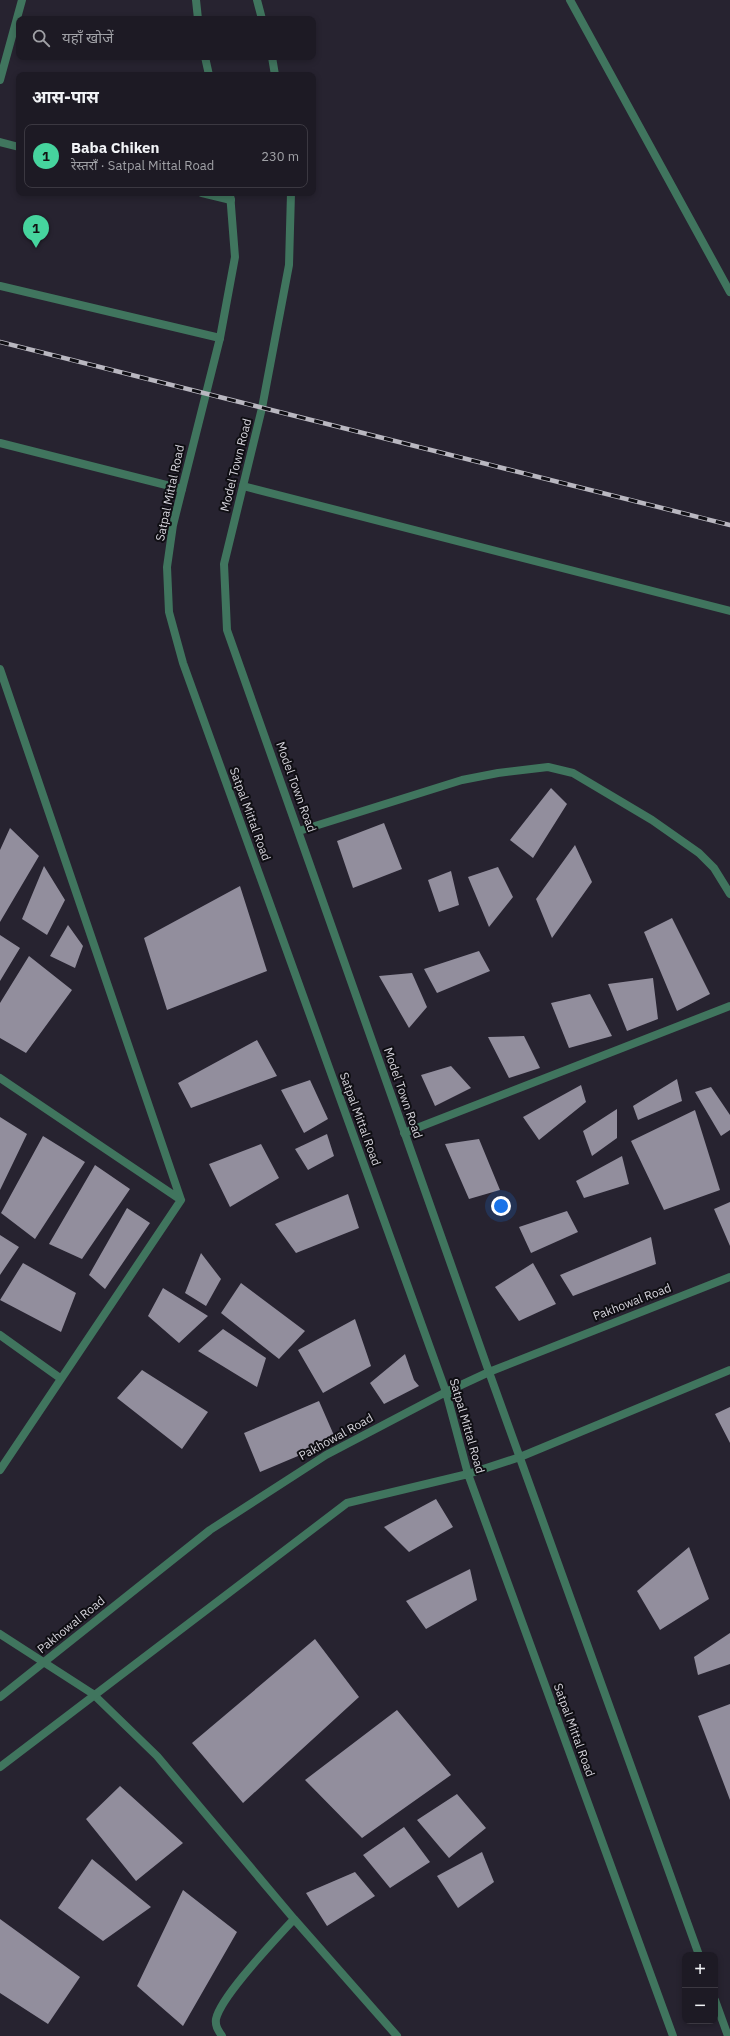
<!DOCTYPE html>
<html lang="hi">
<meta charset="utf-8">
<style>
body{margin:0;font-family:"IBM Plex Sans","Noto Sans Devanagari",sans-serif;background:#25232c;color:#f1f3f6}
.controls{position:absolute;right:12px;bottom:12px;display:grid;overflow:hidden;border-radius:8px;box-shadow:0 2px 6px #0003}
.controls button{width:36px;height:36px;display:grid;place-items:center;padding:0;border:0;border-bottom:1px solid #3b3841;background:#1d1a24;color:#f1f3f6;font:20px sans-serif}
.you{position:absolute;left:501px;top:1206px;width:14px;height:14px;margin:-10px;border:3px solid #fff;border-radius:50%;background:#1a73e8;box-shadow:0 0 0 6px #1a73e833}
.badge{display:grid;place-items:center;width:26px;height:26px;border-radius:50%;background:#46d49e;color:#111;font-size:13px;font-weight:700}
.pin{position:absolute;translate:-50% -33px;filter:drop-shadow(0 1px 2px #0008)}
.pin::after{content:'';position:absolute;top:21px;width:14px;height:12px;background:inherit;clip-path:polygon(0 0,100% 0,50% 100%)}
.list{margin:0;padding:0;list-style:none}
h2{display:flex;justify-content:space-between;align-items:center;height:52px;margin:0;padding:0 16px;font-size:17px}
h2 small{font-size:13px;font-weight:400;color:#a0a1a6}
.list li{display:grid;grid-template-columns:26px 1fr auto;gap:12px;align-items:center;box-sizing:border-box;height:64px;margin:0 8px 8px;padding:0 8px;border:1px solid #3b3841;border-radius:8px}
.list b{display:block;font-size:15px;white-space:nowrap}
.list p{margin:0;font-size:13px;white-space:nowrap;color:#a0a1a6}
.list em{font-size:13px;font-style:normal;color:#a0a1a6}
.icon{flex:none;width:22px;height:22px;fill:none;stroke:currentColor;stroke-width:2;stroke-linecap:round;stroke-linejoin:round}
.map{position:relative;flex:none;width:730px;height:2036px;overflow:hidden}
.search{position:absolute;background:#1d1a24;box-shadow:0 2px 6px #0003;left:16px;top:16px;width:300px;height:44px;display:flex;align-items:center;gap:10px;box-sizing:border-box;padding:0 14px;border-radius:8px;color:#a0a1a6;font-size:15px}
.panel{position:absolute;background:#1d1a24;box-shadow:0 2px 6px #0003;left:16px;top:72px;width:300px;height:124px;border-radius:8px}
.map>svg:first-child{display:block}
</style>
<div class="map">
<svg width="730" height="2036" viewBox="0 0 730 2036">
<rect width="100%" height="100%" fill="#272330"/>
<path fill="#928e9d" d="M551 788 567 804 533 858 510 840Z
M384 823 402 869 353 888 337 841Z
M10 828 39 856 0 922V850Z
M575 845 592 882 552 938 536 899Z
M44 866 65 900 47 935 22 919Z
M498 867 513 897 489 927 468 877Z
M451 871 459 905 439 912 428 880Z
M240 886 267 971 167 1010 144 938Z
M672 918 710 994 677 1011 644 932Z
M68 925 83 946 75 968 50 956Z
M0 935 20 948 0 981Z
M479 951 490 971 437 993 424 969Z
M29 956 72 990 26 1053 0 1038V1003Z
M412 973 427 1007 409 1028 379 976Z
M653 978 658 1019 627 1031 608 984Z
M590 994 612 1036 569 1048 551 1003Z
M524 1036 540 1068 509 1078 488 1037Z
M257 1040 277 1076 191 1108 178 1083Z
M451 1066 471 1088 435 1106 421 1075Z
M677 1079 682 1101 638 1120 633 1106Z
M310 1080 328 1119 304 1133 281 1090Z
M581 1085 586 1102 539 1140 523 1117Z
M711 1087 730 1115V1130L721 1136 695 1092Z
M617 1109V1138L592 1156 583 1131Z
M695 1110 720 1190 664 1210 631 1141Z
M0 1117 27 1134 0 1190Z
M327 1134 334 1156 308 1170 295 1149Z
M43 1136 85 1162 35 1239 1 1213Z
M479 1139 500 1190 469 1199 445 1144Z
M261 1144 279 1178 230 1207 209 1164Z
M622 1156 629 1184 584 1198 576 1181Z
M95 1165 130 1189 82 1259 49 1244Z
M348 1194 359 1228 296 1253 275 1224Z
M730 1202V1246L714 1209Z
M127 1208 150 1223 105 1289 89 1275Z
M567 1211 578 1232 531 1253 519 1227Z
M0 1235 19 1247 0 1275Z
M651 1237 656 1264 573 1296 560 1275Z
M201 1253 221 1279 206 1306 185 1293Z
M23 1263 76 1293 61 1332 0 1300Z
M533 1263 556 1304 519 1321 495 1287Z
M241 1283 305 1331 279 1359 221 1313Z
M163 1288 208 1316 179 1343 148 1316Z
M355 1319 371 1366 323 1393 298 1350Z
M223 1329 266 1358 257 1387 198 1351Z
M405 1354 414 1380 419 1386 384 1404 370 1383Z
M142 1370 208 1412 182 1449 117 1398Z
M319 1401 336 1440 260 1472 244 1433Z
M730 1407V1443L715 1414Z
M436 1499 453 1527 409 1552 384 1527Z
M689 1547 709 1599 660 1630 637 1591Z
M470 1569 477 1600 426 1629 406 1601Z
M730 1633V1664L698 1675 694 1657Z
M315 1639 359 1697 243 1803 192 1743Z
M730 1704V1800L698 1716Z
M397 1710 451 1775 362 1838 305 1780Z
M120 1786 183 1843 136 1881 86 1819Z
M457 1794 486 1828 449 1858 417 1820Z
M404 1827 430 1862 390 1888 363 1855Z
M482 1852 494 1882 458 1908 437 1876Z
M92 1859 151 1907 103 1941 58 1908Z
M355 1872 375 1896 327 1926 306 1893Z
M183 1890 237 1932 183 2026 137 1986Z
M0 1919 80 1977 48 2024 0 1993Z"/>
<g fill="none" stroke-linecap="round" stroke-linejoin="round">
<path stroke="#40755e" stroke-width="8" d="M570 0 730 292
M0 80 22 0
M0 142 19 147
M202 193 231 200
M0 286 220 338
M0 443 182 489
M243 486 730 611
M0 669 181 1200 0 1470
M299 831 462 780 498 773 548 767 573 773 652 820 699 853 714 868 730 894
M0 1078 181 1200
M404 1133 730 1006
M0 1335 60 1378
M93 1694 157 1756 294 1919 397 2036
M222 2036C218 2030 215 2026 216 2019 221 1996 276 1939 294 1919"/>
<path stroke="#40755e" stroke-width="8" d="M196 0 198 19
M257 0 262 19
M205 57 209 75
M272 57 275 75
M230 193 235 257 220 338 173 525 167 567 169 612 183 663 446 1392 468 1474 673 2036
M291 193 289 265 262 408 224 564 227 630 489 1372 699 1955
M0 1634 93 1694
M0 1697 210 1530 326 1455 446 1392 489 1372 730 1277
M0 1767 347 1503 468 1474 520 1457 730 1370
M715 2000 728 2036"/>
<g stroke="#b9b7c0" stroke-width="4.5">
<path id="rail" d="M0 342 730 525"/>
</g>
<use href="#rail" stroke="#0f0e13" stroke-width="3" stroke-dasharray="9" stroke-linecap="butt"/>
</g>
<g text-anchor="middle" stroke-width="4" stroke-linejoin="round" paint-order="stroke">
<g font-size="12" fill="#d5d3db" stroke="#0f0e13">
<text transform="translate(236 465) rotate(-76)" y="4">Model Town Road</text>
<text transform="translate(170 493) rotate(-78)" y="4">Satpal Mittal Road</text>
<text transform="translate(296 787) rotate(70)" y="4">Model Town Road</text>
<text transform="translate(250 814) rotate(70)" y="4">Satpal Mittal Road</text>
<text transform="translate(403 1093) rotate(71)" y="4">Model Town Road</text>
<text transform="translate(360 1119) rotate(70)" y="4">Satpal Mittal Road</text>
<text transform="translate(632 1302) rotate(-21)" y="4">Pakhowal Road</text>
<text transform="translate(467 1426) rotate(74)" y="4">Satpal Mittal Road</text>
<text transform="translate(336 1437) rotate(-29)" y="4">Pakhowal Road</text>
<text transform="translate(71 1625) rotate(-39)" y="4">Pakhowal Road</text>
<text transform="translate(574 1730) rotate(70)" y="4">Satpal Mittal Road</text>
</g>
</g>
</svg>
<div class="controls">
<button>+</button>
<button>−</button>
</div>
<div class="you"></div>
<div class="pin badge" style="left:36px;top:248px">1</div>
<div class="search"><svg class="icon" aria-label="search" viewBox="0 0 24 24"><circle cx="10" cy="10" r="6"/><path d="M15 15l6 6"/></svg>यहाँ खोजें</div>
<section class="panel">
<h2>आस-पास<small></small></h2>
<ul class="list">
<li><span class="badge">1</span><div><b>Baba Chiken</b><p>रेस्तराँ · Satpal Mittal Road</p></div><em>230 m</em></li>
</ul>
</section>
</div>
